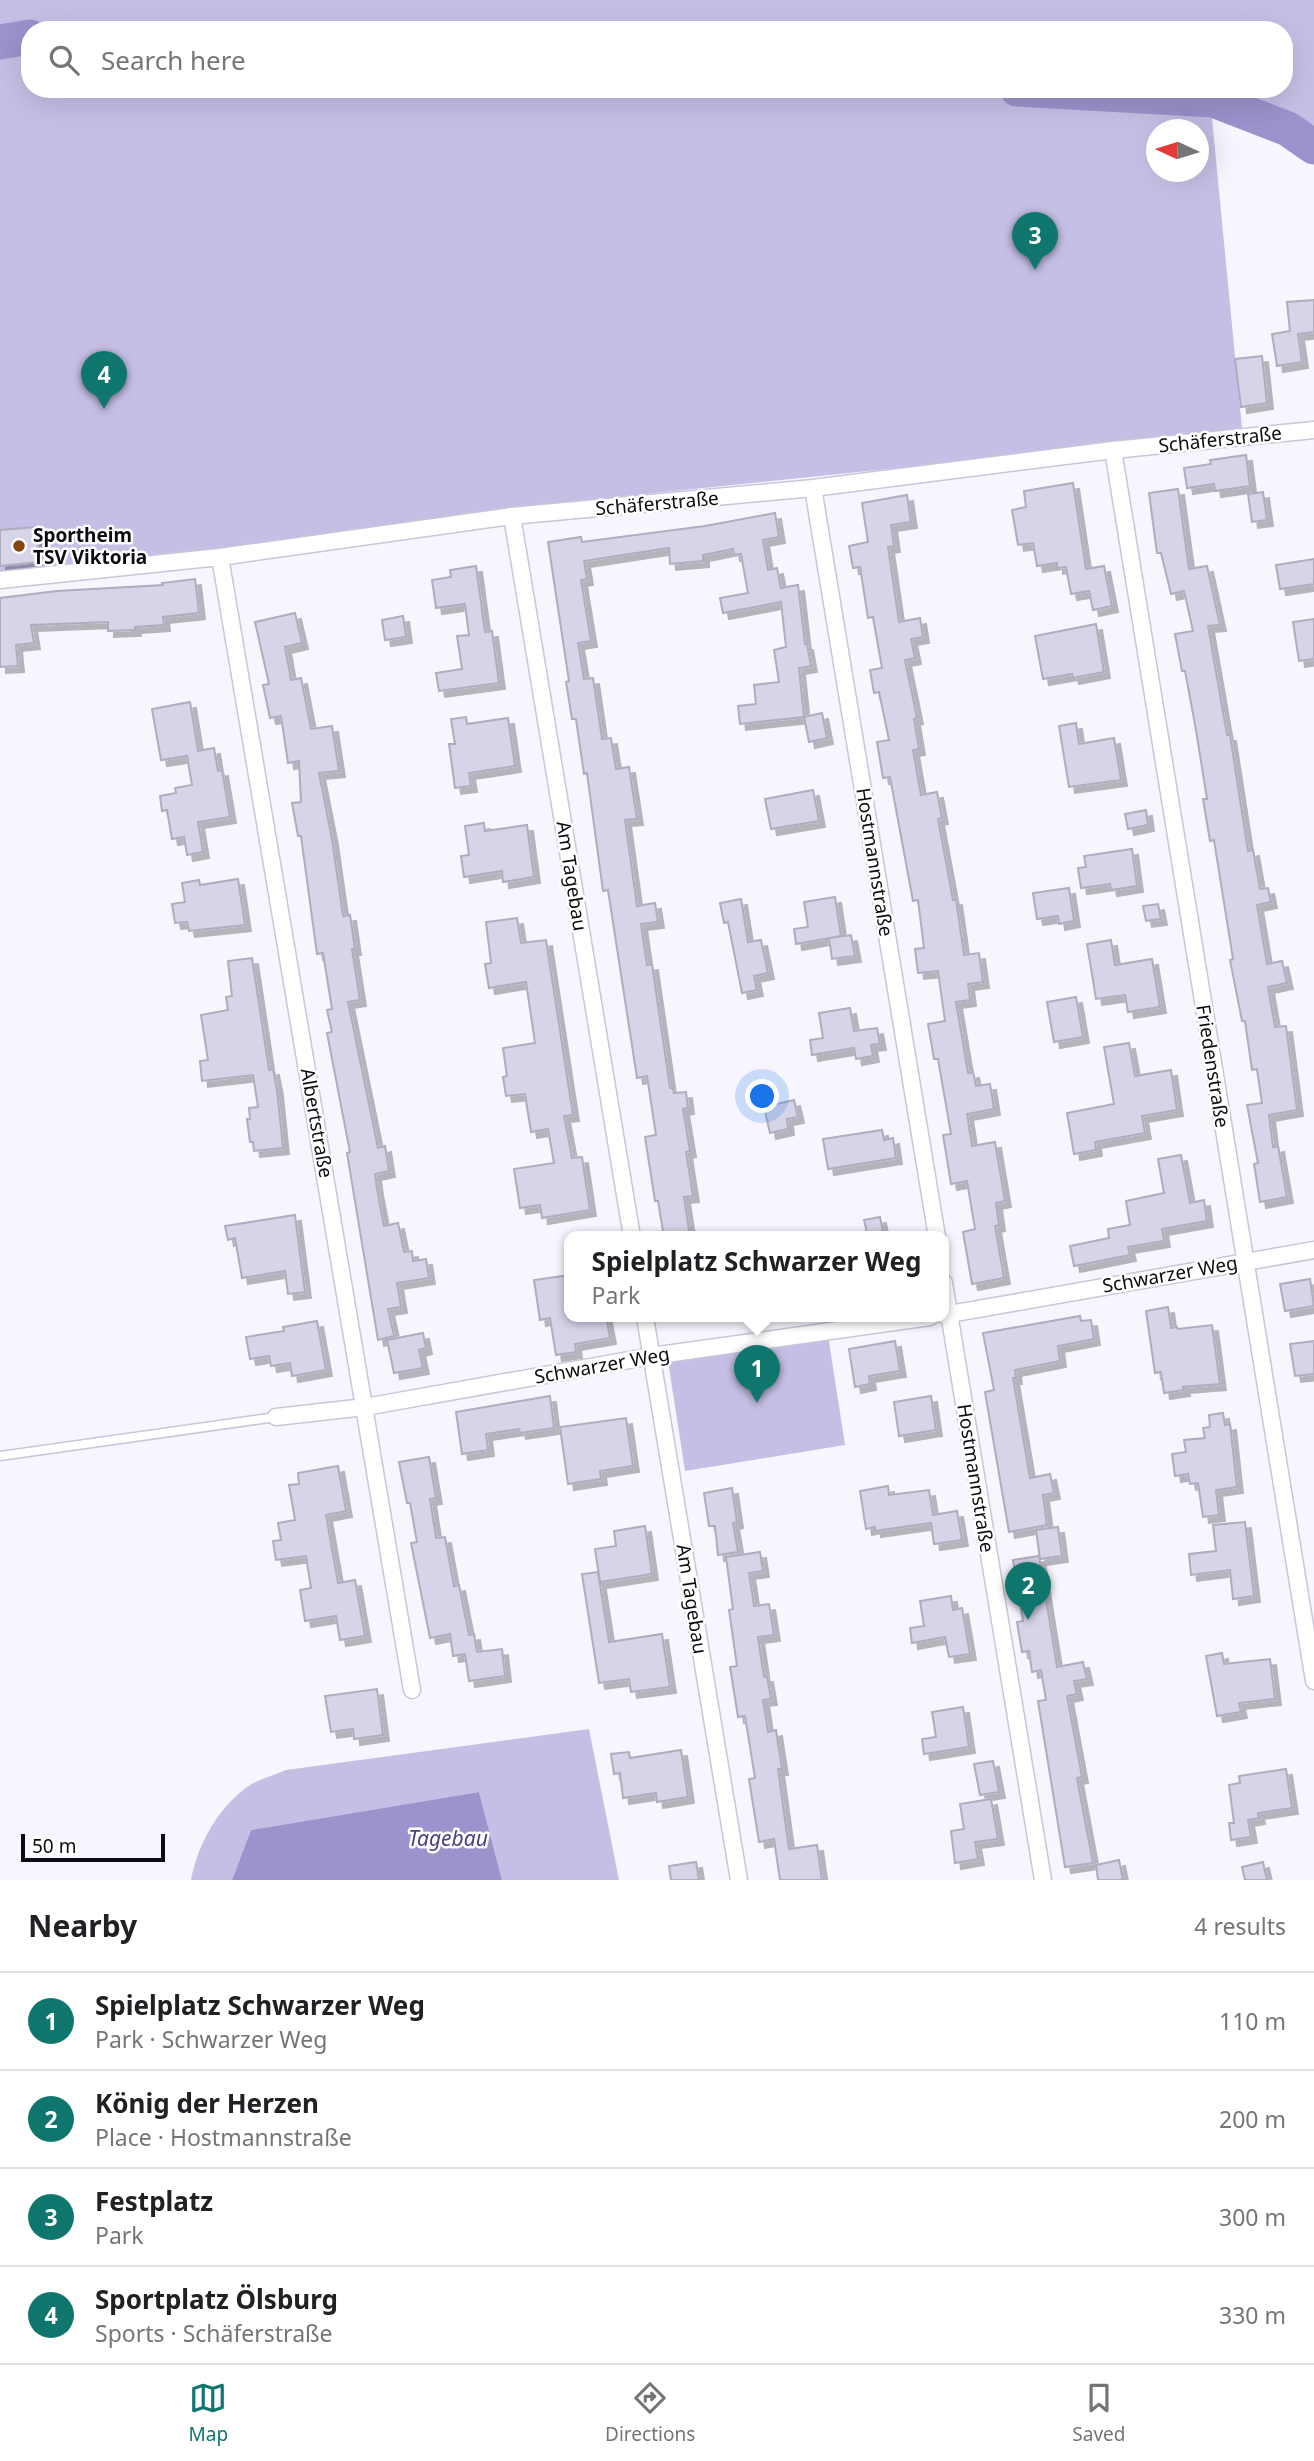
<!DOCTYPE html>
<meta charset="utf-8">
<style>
body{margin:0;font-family:"Noto Sans",sans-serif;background:#f2f2f2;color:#202124}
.compass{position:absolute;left:1146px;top:119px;width:63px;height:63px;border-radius:50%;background:#fff;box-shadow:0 7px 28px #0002;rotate:274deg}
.scale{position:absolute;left:21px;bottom:18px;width:144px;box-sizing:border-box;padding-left:7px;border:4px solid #0c0b11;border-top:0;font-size:19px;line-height:24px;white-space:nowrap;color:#0c0b11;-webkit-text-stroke:5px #fff;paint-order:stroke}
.you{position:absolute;left:763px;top:1097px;width:24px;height:24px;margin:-18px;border:5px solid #fff;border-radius:50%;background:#1a73e8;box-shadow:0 0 0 10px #1a73e833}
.badge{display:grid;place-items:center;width:46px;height:46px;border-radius:50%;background:#0f766e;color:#fff;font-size:23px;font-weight:700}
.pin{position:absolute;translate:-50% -58px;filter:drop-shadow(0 2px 4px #0008)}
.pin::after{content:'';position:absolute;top:37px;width:24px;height:21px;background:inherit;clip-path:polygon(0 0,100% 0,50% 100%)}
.popup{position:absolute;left:564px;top:1231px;width:385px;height:91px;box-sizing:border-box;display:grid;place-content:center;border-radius:14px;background:#fff;filter:drop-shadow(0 2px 5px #0005);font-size:23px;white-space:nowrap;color:#757577}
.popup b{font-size:26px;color:#202124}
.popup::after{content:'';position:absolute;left:50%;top:100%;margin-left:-14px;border:14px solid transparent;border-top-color:#fff}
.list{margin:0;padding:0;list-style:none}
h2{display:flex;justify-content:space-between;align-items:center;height:91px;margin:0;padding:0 28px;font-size:30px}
h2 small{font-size:23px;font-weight:400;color:#757577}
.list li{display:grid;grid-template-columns:46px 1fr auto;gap:21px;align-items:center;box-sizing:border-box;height:98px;padding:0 28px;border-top:2px solid #e0e0e0}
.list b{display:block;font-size:26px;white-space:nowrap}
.list p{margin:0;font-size:23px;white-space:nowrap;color:#757577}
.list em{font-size:23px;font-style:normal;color:#757577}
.icon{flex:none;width:38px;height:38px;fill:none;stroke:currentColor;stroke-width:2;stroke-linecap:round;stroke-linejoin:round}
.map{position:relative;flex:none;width:1314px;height:1880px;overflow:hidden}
.search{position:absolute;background:#fff;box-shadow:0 7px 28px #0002;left:21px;right:21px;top:21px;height:77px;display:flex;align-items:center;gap:18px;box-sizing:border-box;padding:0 24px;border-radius:28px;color:#757577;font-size:26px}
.sheet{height:483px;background:#fff}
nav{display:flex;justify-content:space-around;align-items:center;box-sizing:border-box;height:98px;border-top:2px solid #e0e0e0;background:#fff;font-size:19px;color:#757577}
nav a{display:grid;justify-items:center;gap:4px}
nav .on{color:#0f766e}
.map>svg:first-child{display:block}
</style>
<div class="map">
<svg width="1314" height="1880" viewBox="0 0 1314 1880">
<defs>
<filter id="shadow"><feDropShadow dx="6" dy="6" stdDeviation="0" flood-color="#0004"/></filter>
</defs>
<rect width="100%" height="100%" fill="#f7f6fe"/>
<path fill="#c5bfe5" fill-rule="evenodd" d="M0 0H1314V157L1281 135 1211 108 1242 428 926 465 510 508 220 552 0 574ZM30 30H1284V89H30ZM1156 130H1198V172H1156Z
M828 1335 845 1445 685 1471 668 1361Z
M589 1729 619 1880H502L479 1792 251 1830 232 1880H191C198 1843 219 1806 250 1785 260 1779 275 1775 286 1770Z"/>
<path fill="#9c92cc" d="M479 1792 502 1880H232L251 1830Z"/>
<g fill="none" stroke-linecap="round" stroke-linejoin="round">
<path stroke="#9c92cc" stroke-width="35" d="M0 42 30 37
M1017 89 1213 100 1288 129 1314 147"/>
</g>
<path fill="#d6d4e7" stroke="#afacc0" stroke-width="2" filter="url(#shadow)" d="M1314 300V332L1298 334 1302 362 1277 366 1272 334 1290 331 1287 302Z
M1262 356 1267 403 1241 407 1235 359Z
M1246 455 1250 486 1215 491 1214 484 1187 488 1184 468 1211 464 1210 460Z
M1073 483 1086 569 1104 566 1112 606 1093 610 1089 591 1071 594 1066 567 1057 568V563L1037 566 1033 543 1018 545 1012 510 1026 507 1024 491Z
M1178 489 1189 569 1207 566 1220 625 1208 626 1227 735H1230L1248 851 1253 850 1260 889 1268 888 1271 902 1257 905 1267 964 1282 961 1287 983 1268 987 1275 1027 1286 1026 1297 1110 1269 1115 1273 1147 1278 1146 1287 1197 1260 1202 1254 1164 1258 1163 1247 1105 1262 1103 1257 1069 1252 1070 1245 1021H1242L1230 960 1233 959 1214 840 1210 841 1203 799H1207L1196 730 1185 671H1182L1175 634 1193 631 1184 591 1171 594 1161 553H1157L1149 493Z
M1263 492 1267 520 1252 522 1248 494Z
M907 495 911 522 891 525 894 546 888 547 899 622 920 618 923 637 911 639 915 658 905 660 917 718 914 719 919 749 913 750 921 795 937 792 942 818 938 819 953 900 956 899 964 955 979 953 983 982 968 984 970 1000 956 1002 968 1073 973 1072 976 1086 990 1084 994 1109 967 1114 972 1146 995 1142 1005 1201 996 1203 999 1225 995 1226 1004 1278 972 1284 963 1232 975 1229 967 1181 951 1184 943 1135 951 1134 938 1059H934L928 1024 945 1021 938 971 918 973 915 949 924 948 918 900 913 901 890 777 883 778 877 742 889 740 879 692 874 693 870 670 882 668 873 617 868 618 860 567 853 568 849 546 868 542 862 503Z
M775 513 779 537 763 540 768 570 777 568 781 588 798 585 805 644H807L811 666 799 668 804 717 740 724 738 706 756 704 754 685 779 682 774 650 786 647 781 602 723 613 720 598 748 593 741 554 734 555 733 549 703 555V561L670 564 669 548 584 561 587 579 581 580 591 641 578 643 584 679 593 678 602 739 611 738 616 769 629 767 637 819 625 820 637 906 655 903 658 922 641 924 647 965 652 964 670 1088H673L674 1093 686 1092 688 1108 683 1109 690 1151 686 1152 693 1196 684 1197 690 1237H664L658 1201H655L645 1137 656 1135 647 1076 637 1078 608 890 603 891 587 773 584 774 576 719H572L566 682 569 681 548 542 581 537 582 542 705 526Z
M36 527 39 562 0 566V530Z
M1314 559V584L1280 589 1276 565Z
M476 566 485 632 492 631 499 683 439 691 436 673 462 669 457 636 469 635 465 604 436 608 432 580 451 577 450 570Z
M195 579 199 613 163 617 164 625 135 627V630H132L108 631V622L31 625 34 643 16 645 18 666 0 667V598L57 591 163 585 162 583Z
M295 613 302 643 285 647 291 680 301 678 311 729 332 726 339 771 319 773 332 839 343 916 350 915 355 949H352L360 1000 348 1002 378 1148 385 1146 389 1171 375 1174 377 1189 384 1226 398 1223 404 1252 412 1251 413 1261 426 1259 429 1278 397 1283 401 1307 388 1309 394 1336 378 1340 347 1153 350 1152 327 1033 332 1032 327 1010 332 1009 323 953 317 954 301 836H298L292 803 301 802 299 761 288 763 281 716 270 718 263 685 269 684 255 622Z
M403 616 406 637 385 640 382 620Z
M1314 619V659L1299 661 1293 622Z
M1096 624 1104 672 1073 678 1072 674 1043 679 1035 636Z
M190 702 198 751 214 748 218 771 222 770 230 817 198 822 203 852 187 855 184 837 172 839 167 810 162 811 160 796 176 793 175 788 192 785 187 756 161 760 152 709Z
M822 713 827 738 809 742 804 717Z
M466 717 467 724 508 718 515 766 469 773 471 786 455 788 449 744H455L451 719Z
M1076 723 1079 744 1114 738 1121 780 1069 787 1059 726Z
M813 790 819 821 771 829 765 799Z
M1146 810 1148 825 1128 829 1125 814Z
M484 823 485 831 527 825 534 877 503 882 502 871 464 877 461 856 469 855 465 826Z
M1132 849 1137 886 1111 890 1110 884 1081 888 1078 868 1086 867 1084 856Z
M238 879 245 925 189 931 187 922 175 923 172 904 185 902 182 883 199 880 200 885Z
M1069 888 1074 921 1059 924 1058 916 1037 919 1033 893Z
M835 897 841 936 796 944 794 929 808 927 804 902Z
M741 899 748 942 761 940 768 973 754 976 757 990 742 993 728 922 724 923 720 903Z
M1158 904 1161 919 1146 921 1143 906Z
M517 918 521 943 546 940 573 1115 564 1116 572 1158 582 1157 590 1210 542 1218 540 1205 520 1208 514 1169 554 1163 548 1129 531 1132 525 1094 506 1096 503 1077 507 1076 503 1048 535 1043 526 982 489 988 485 964 491 963 486 922Z
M851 935 855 956 832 959 829 938Z
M1111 940 1115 965 1152 959 1160 1007 1128 1012 1125 995 1096 999 1087 944Z
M252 958 269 1070 273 1069 277 1090 283 1148 254 1151 253 1142H250L247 1119H250L249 1108 258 1107 253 1075 202 1081 200 1061 208 1060 201 1015 228 1010 226 997 232 996 228 961Z
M1076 997 1083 1037 1054 1042 1047 1002Z
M850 1008 854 1031 877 1028 880 1044 871 1045 873 1056 856 1059 854 1048 812 1055 810 1040 823 1038 819 1013Z
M1129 1043 1135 1076 1171 1070 1177 1110 1142 1116 1145 1133 1095 1142 1096 1150 1074 1154 1067 1113 1114 1104 1104 1047Z
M794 1100 798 1117 787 1119 788 1129 770 1133 764 1107Z
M882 1130 884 1140 893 1138 896 1158 828 1169 823 1139Z
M1181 1155 1190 1203 1204 1200 1207 1221 1162 1229 1164 1241 1128 1247 1130 1255 1074 1266 1070 1246 1109 1238 1108 1229 1130 1225 1126 1201 1164 1193 1158 1159Z
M295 1215 305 1292 288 1294 285 1271 242 1278 235 1238 228 1240 225 1226Z
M880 1217 884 1237H868L864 1220Z
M570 1275V1317H606L610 1338 575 1344 576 1352 556 1355 550 1318 540 1320 534 1280Z
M1310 1279 1314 1306 1285 1311 1280 1284Z
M1168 1307 1171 1328 1177 1327 1178 1329 1212 1325 1220 1384 1183 1387 1184 1390 1164 1393 1161 1372 1155 1373 1146 1311Z
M1080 1316 1081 1321 1091 1320 1094 1339 1058 1346 1060 1361 1015 1370 1016 1378H1013L1030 1478 1050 1474 1054 1493 1043 1495 1047 1525 1009 1532 985 1392 994 1390 983 1333Z
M317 1321 326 1370 292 1376 290 1363 271 1366 269 1356 250 1359 246 1337 284 1331 283 1327Z
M423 1333 426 1348 419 1350 423 1368 394 1373 387 1340Z
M895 1341 900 1371 869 1376 870 1384 855 1387 849 1349Z
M1314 1341V1374L1295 1376 1290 1344Z
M550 1396 554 1428 520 1433 519 1429 486 1434 488 1450 462 1454 456 1412Z
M931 1396 936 1430 899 1436 894 1402Z
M1223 1413 1225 1425 1230 1424 1237 1487 1216 1490 1219 1515 1203 1517 1198 1483 1190 1484 1188 1474 1175 1476 1172 1454 1186 1452 1184 1440 1205 1438 1203 1428 1210 1427 1209 1415Z
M626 1418 633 1466 600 1471 601 1479 568 1484 560 1427Z
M429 1457 436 1498 430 1499 436 1538 445 1537 454 1586 459 1585 469 1635 474 1634 477 1652 502 1649 505 1676 469 1681 465 1654 453 1656 450 1634 430 1638 411 1543 417 1542 410 1503H407L399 1462Z
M338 1466 346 1511 326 1515 338 1583 355 1580 365 1636 340 1640 336 1616 305 1621 300 1590 311 1588 306 1556 276 1560 273 1541 281 1540 278 1523 295 1520 289 1485 299 1484 298 1473Z
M888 1486 889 1495 929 1490 933 1515 957 1511 962 1540 934 1544 931 1523 875 1531V1527L866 1529 860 1491Z
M732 1488 737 1522 733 1523 738 1552 718 1555 715 1526H709L704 1493Z
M1245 1522 1254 1596 1233 1599 1230 1570 1191 1575 1189 1554 1216 1551 1213 1525Z
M645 1526 652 1574 600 1582 595 1549 616 1546 614 1531Z
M1058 1527 1062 1556 1040 1559 1036 1530Z
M760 1552 763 1571 749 1573 754 1606 769 1604 774 1635 758 1637 764 1677 767 1676 771 1699 763 1700 768 1732 776 1730 782 1769H778L789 1849 817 1845 822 1880H780L774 1839 759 1842 749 1779 755 1778 745 1716 738 1717 730 1667 737 1666 729 1610 733 1609 726 1557Z
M1039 1556 1057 1667 1083 1662 1087 1679 1074 1681 1077 1694 1067 1696 1082 1777 1077 1778 1093 1863 1065 1867 1038 1701 1046 1700 1041 1670 1032 1672 1029 1651 1022 1652 1017 1622 1023 1621 1013 1560Z
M598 1572 609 1642 662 1634 670 1687 631 1692 629 1679 599 1683 582 1574Z
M951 1596 953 1610 962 1608 970 1654 949 1657 945 1637 912 1643 910 1628 924 1626 920 1601Z
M1222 1653 1224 1664 1270 1659 1275 1699 1239 1703 1241 1712 1217 1716 1206 1656Z
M377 1689 383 1735 354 1739 353 1729 331 1732 325 1696Z
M963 1707 969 1747 924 1754 922 1739 936 1737 932 1712Z
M681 1750 688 1797 657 1802 656 1793 623 1798 620 1773 614 1774 611 1754 629 1752 630 1758Z
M993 1761 999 1792 980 1795 974 1764Z
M1286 1769 1292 1808 1258 1813 1259 1818 1248 1820 1251 1837 1231 1840 1229 1823H1234L1229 1785 1240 1783 1239 1776Z
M991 1799 998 1839 975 1842 978 1859 955 1863 951 1831 964 1829 960 1804Z
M1119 1860 1123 1880H1098L1096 1865Z
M696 1862 699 1880H671L669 1866Z
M1263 1862 1267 1880H1245L1242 1867Z"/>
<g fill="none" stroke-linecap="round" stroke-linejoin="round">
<g stroke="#c8c6d9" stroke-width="11">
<path id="lane" d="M0 1456 276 1417"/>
</g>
<g stroke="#c8c6d9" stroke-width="19">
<path id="street" d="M1113 450 1314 1681
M813 488 937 1237
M512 516 632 1237
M220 557 412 1690
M0 580 220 557 512 516 813 488 1113 450 1314 430
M944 1283 1043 1880
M944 1315 1314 1250
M645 1317 739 1880
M276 1417 365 1407 652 1356 930 1317"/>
</g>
<use href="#lane" stroke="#fff" stroke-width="8"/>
<use href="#street" stroke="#fff" stroke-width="16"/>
</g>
<circle fill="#874611" stroke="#fff" stroke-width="2.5" cx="19" cy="546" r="7"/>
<g text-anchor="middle" stroke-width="5" stroke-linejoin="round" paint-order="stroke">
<g font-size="19" fill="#0c0b11" stroke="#fff">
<text transform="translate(1220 439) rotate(-6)" y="7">Schäferstraße</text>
<text transform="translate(657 503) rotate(-5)" y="7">Schäferstraße</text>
<text transform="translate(875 862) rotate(81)" y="7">Hostmannstraße</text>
<text transform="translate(572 876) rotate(81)" y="7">Am Tagebau</text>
<text transform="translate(1213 1066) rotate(81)" y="7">Friedenstraße</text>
<text transform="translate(317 1123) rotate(80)" y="7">Albertstraße</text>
<text transform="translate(1170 1274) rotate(-10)" y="7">Schwarzer Weg</text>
<text transform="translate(602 1365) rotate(-10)" y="7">Schwarzer Weg</text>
<text transform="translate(976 1478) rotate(81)" y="7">Hostmannstraße</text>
<text transform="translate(692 1599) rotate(81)" y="7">Am Tagebau</text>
</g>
<g font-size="19" font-weight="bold" fill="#0c0b11" stroke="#fff" text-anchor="start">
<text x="33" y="542">Sportheim<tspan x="33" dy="22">TSV Viktoria</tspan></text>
</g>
<g font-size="21" font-style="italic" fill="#4f3d84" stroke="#fff">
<text x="448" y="1846">Tagebau</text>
</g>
</g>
</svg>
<svg class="compass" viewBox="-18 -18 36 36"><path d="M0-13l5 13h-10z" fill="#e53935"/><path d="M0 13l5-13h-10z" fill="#757577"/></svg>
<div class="scale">50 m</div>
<div class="you"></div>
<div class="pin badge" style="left:757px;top:1403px">1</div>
<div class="popup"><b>Spielplatz Schwarzer Weg</b>Park</div>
<div class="pin badge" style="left:1028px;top:1620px">2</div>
<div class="pin badge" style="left:1035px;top:270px">3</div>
<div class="pin badge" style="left:104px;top:409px">4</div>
<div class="search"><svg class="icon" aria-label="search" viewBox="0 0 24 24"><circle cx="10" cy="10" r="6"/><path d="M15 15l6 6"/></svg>Search here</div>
</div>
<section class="sheet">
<h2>Nearby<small>4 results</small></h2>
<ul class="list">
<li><span class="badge">1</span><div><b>Spielplatz Schwarzer Weg</b><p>Park · Schwarzer Weg</p></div><em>110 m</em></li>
<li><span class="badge">2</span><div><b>König der Herzen</b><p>Place · Hostmannstraße</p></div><em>200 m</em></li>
<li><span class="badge">3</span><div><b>Festplatz</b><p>Park</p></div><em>300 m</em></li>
<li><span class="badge">4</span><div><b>Sportplatz Ölsburg</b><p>Sports · Schäferstraße</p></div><em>330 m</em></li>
</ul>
</section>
<nav>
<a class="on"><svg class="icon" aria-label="map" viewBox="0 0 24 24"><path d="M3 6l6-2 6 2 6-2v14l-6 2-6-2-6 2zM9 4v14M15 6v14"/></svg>Map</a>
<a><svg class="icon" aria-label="directions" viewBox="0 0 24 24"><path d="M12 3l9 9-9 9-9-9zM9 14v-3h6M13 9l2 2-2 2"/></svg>Directions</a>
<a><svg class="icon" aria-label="saved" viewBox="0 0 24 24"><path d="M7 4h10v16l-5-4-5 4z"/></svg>Saved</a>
</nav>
